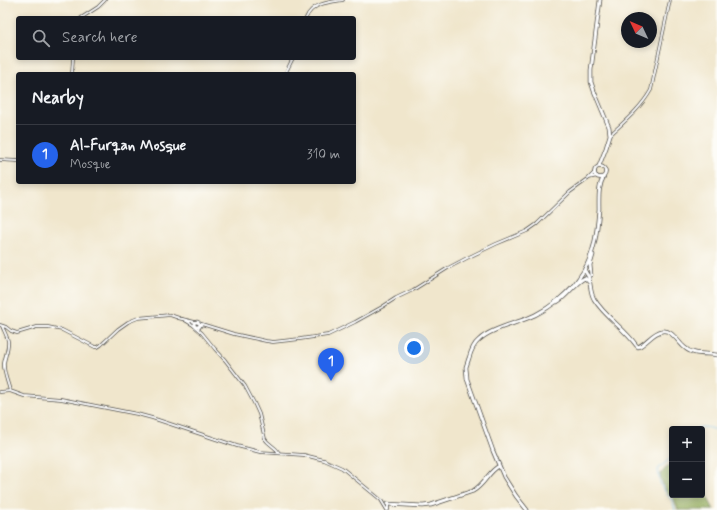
<!DOCTYPE html>
<meta charset="utf-8">
<style>
body{margin:0;font-family:Mynerve,sans-serif;background:#242831;color:#f1f3f6}
.controls{position:absolute;right:12px;bottom:12px;display:grid;overflow:hidden;border-radius:4px;box-shadow:0 2px 6px #0003}
.controls button{width:36px;height:36px;display:grid;place-items:center;padding:0;border:0;border-bottom:1px solid #363941;background:#171b24;color:#f1f3f6;font:20px sans-serif}
.compass{position:absolute;left:621px;top:12px;width:36px;height:36px;border-radius:50%;background:#171b24;box-shadow:0 2px 6px #0003;rotate:314deg}
.you{position:absolute;left:414px;top:348px;width:14px;height:14px;margin:-10px;border:3px solid #fff;border-radius:50%;background:#1a73e8;box-shadow:0 0 0 6px #1a73e833}
.badge{display:grid;place-items:center;width:26px;height:26px;border-radius:50%;background:#2563eb;color:#fff;font-size:13px;font-weight:700}
.pin{position:absolute;translate:-50% -33px;filter:drop-shadow(0 1px 2px #0008)}
.pin::after{content:'';position:absolute;top:21px;width:14px;height:12px;background:inherit;clip-path:polygon(0 0,100% 0,50% 100%)}
.list{margin:0;padding:0;list-style:none}
h2{display:flex;justify-content:space-between;align-items:center;height:52px;margin:0;padding:0 16px;font-size:17px}
h2 small{font-size:13px;font-weight:400;color:#9ea1a6}
.list li{display:grid;grid-template-columns:26px 1fr auto;gap:12px;align-items:center;box-sizing:border-box;height:60px;padding:0 16px;border-top:1px solid #363941}
.list b{display:block;font-size:15px;white-space:nowrap}
.list p{margin:0;font-size:13px;white-space:nowrap;color:#9ea1a6}
.list em{font-size:13px;font-style:normal;color:#9ea1a6}
.icon{flex:none;width:22px;height:22px;fill:none;stroke:currentColor;stroke-width:2;stroke-linecap:round;stroke-linejoin:round}
.map{position:relative;flex:none;width:717px;height:510px;overflow:hidden}
.search{position:absolute;background:#171b24;box-shadow:0 2px 6px #0003;left:16px;top:16px;width:340px;height:44px;display:flex;align-items:center;gap:10px;box-sizing:border-box;padding:0 14px;border-radius:4px;color:#9ea1a6;font-size:15px}
.panel{position:absolute;background:#171b24;box-shadow:0 2px 6px #0003;left:16px;top:72px;width:340px;height:112px;border-radius:4px}
.map>svg:first-child{display:block}
</style>
<div class="map">
<svg width="717" height="510" viewBox="0 0 717 510">
<rect width="100%" height="100%" fill="#fdfcf7"/>
<filter id="ink" filterUnits="userSpaceOnUse"><feTurbulence type="fractalNoise" baseFrequency=".025" numOctaves="2"/><feDisplacementMap in="SourceGraphic" scale="8" xChannelSelector="R" yChannelSelector="G"/><feConvolveMatrix kernelMatrix="1 2 1 2 8 2 1 2 1" color-interpolation-filters="sRGB"/></filter>
<filter id="wash" filterUnits="userSpaceOnUse"><feTurbulence type="fractalNoise" baseFrequency=".012" numOctaves="4" result="noise"/><feDisplacementMap in="SourceGraphic" scale="16" xChannelSelector="R" yChannelSelector="G"/><feGaussianBlur stdDeviation="0.9" result="paint"/><feColorMatrix in="noise" values="0 0 0 0 0 0 0 0 0 0 0 0 0 0 0 0 0 1.4 0 .05"/><feComposite in="paint" operator="in"/></filter>
<g filter="url(#wash)">
<rect width="100%" height="100%" fill="#f0e6cc"/>
<path fill="#96af60" stroke="#606d46" d="M672 464V495H702V478L705 480 708 498 714 510H678L674 499 666 491 663 485 660 475 665 469Z"/>
<g fill="none" stroke-linecap="round" stroke-linejoin="round">
<path stroke="#74beed" stroke-width="1" d="M695 429C702 425 710 428 717 430
M672 457 658 469C659 474 659 481 661 485 665 495 673 496 675 510"/>
</g>
</g>
<g filter="url(#ink)">
<g fill="none" stroke-linecap="round" stroke-linejoin="round">
<g stroke="#494743" stroke-width="3.5">
<path id="minor" d="M81 18 98 7 105 0
M306 18C312 3 329 2 343 0
M72 74 73 58
M285 74 293 58
M610 135C625 121 641 108 651 90L670 0
M0 160 18 161
M589 178 597 176
M178 318 195 322 234 334 266 341 273 342 300 339 328 335 355 322 382 307 396 298 413 290 448 268 467 258 496 244 527 231 537 224 570 192 588 179 595 172
M183 319 193 325 202 333 215 349 225 360 245 386 254 403 259 414 265 439C269 445 276 447 279 453
M194.5 324a2.5 2.5 0 1 1 5 0a2.5 2.5 0 1 1-5 0Z
M0 325 6 327 11 331 17 333 37 327H48L62 330 95 347H98L101 345 118 329 128 322 138 318 170 315 179 318
M2 326C4 331 7 336 8 341 9 348 5 356 4 363 3 372 8 382 10 391L24 396 61 399 137 414 152 418 237 446 260 452 304 455 324 460 342 468 381 500 387 510
M199 328 201 325 202 324
M0 392 10 391
M388 505V510"/>
</g>
<g stroke="#494743" stroke-width="4.5">
<path id="major" d="M599 166 606 148 610 135 609 127 594 91 591 82V70L600 0
M594.5 172a5.5 5.5 0 1 1 11 0a5.5 5.5 0 1 1-11 0Z
M585 271C586 273 588 275 589 278 591 286 590 292 594 299 605 317 624 328 636 345L638 347C647 343 652 333 662 331 671 329 678 342 684 347 693 356 705 353 717 355
M591 275 590 265 593 255
M557 302C567 297 576 281 585 278L589 282
M387 504 423 506 431 505 473 491C485 484 488 472 499 466
M527 510 516 496 504 477 493 451 467 379C467 375 466 371 466 367 467 364 468 361 469 358 471 351 474 344 479 340 491 328 519 323 535 315 551 307 569 293 579 278 594 258 597 234 599 209 599 198 598 186 604 176"/>
</g>
<use href="#minor" stroke="#fff" stroke-width="2"/>
<use href="#major" stroke="#fff" stroke-width="3"/>
</g>
</g>
</svg>
<div class="controls">
<button>+</button>
<button>−</button>
</div>
<svg class="compass" viewBox="-18 -18 36 36"><path d="M0-13l5 13h-10z" fill="#e53935"/><path d="M0 13l5-13h-10z" fill="#9ea1a6"/></svg>
<div class="you"></div>
<div class="pin badge" style="left:331px;top:381px">1</div>
<div class="search"><svg class="icon" aria-label="search" viewBox="0 0 24 24"><circle cx="10" cy="10" r="6"/><path d="M15 15l6 6"/></svg>Search here</div>
<section class="panel">
<h2>Nearby<small></small></h2>
<ul class="list">
<li><span class="badge">1</span><div><b>Al-Furqan Mosque</b><p>Mosque</p></div><em>310 m</em></li>
</ul>
</section>
</div>
